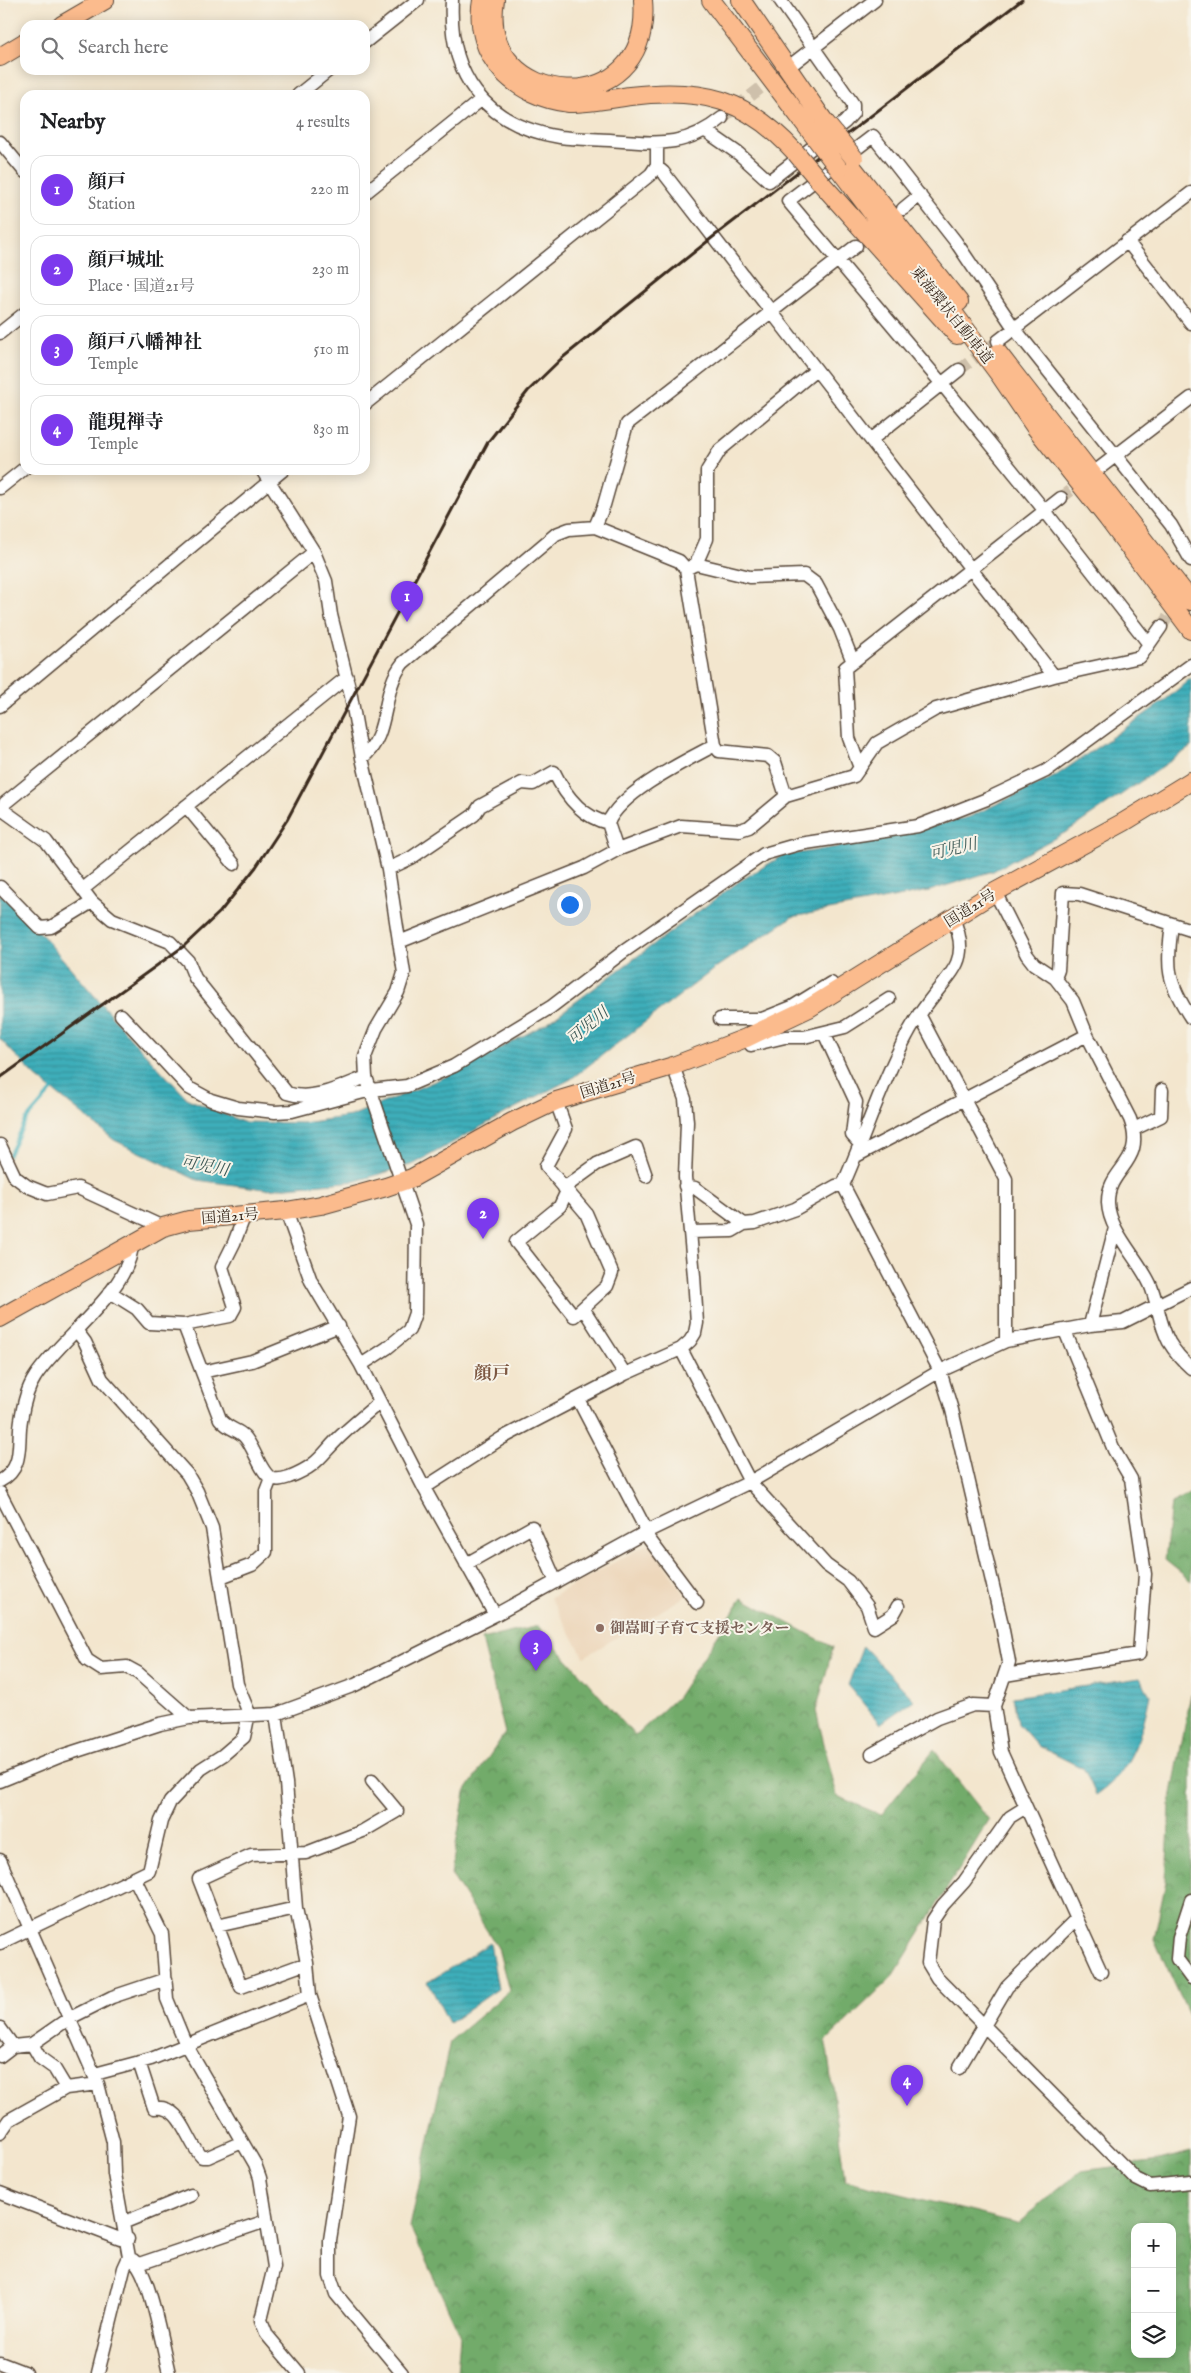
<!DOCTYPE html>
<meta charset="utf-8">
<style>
body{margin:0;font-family:"IM FELL English","Noto Serif JP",serif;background:#f2f2f2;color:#202124}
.controls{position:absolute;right:15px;bottom:15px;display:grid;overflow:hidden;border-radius:10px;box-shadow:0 2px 12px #0003}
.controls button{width:45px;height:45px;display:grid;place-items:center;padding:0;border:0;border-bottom:1px solid #e0e0e0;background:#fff;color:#202124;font:25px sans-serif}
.you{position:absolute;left:569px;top:904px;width:18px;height:18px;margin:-12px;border:4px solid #fff;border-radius:50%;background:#1a73e8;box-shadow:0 0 0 8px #1a73e833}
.badge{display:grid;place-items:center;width:32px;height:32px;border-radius:50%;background:#7c3aed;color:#fff;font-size:16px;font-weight:700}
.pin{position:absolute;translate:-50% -41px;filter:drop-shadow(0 1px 2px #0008)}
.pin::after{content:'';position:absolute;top:26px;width:18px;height:15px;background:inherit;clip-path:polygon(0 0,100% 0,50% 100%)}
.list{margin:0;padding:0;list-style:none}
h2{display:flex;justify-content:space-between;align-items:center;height:65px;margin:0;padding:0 20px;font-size:21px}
h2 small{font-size:16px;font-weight:400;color:#757577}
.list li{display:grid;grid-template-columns:32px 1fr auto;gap:15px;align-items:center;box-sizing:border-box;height:70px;margin:0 10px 10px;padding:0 10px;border:1px solid #e0e0e0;border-radius:15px}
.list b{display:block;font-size:19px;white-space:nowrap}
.list p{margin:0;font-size:16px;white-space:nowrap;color:#757577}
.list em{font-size:16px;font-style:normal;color:#757577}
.icon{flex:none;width:28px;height:28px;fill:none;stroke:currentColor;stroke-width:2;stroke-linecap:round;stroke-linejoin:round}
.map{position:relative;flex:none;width:1191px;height:2373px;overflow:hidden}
.search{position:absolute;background:#fff;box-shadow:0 2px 12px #0003;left:20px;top:20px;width:350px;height:55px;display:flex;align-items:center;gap:12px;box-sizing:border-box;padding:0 18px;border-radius:15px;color:#757577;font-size:19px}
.panel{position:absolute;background:#fff;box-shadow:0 2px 12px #0003;left:20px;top:90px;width:350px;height:385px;border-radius:15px}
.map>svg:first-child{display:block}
</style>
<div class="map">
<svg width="1191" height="2373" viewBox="0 0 1191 2373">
<defs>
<pattern id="forest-crowns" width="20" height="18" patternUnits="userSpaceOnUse" patternTransform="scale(1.25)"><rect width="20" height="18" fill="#72ab6a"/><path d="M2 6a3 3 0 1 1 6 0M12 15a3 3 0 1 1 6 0" fill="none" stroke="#5f8b57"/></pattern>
<pattern id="water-rules" width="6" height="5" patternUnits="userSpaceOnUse" patternTransform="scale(1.25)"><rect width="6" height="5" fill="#3eaeba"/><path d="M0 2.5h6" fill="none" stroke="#358e97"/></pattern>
</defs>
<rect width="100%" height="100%" fill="#f7f3e8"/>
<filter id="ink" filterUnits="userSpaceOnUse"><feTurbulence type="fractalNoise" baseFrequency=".02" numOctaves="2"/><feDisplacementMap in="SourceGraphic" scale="10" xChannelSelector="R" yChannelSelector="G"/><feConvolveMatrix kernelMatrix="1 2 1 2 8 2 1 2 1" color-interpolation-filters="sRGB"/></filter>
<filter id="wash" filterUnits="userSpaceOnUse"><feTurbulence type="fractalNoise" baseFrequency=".0096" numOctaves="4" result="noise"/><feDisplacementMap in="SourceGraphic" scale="20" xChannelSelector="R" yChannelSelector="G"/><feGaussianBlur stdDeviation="1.12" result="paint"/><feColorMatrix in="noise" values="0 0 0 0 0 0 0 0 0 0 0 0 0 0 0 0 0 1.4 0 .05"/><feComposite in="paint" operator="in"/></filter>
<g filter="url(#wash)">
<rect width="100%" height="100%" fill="#f3e6ce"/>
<path fill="#edd7bb" d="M649 1543 686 1596 584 1657 550 1598Z"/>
<path fill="url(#forest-crowns)" stroke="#566a44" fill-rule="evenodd" d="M1191 1493V1581L1165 1560 1171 1503Z
M742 1598 833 1647 816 1711 837 1796 881 1815 934 1750 989 1820 894 1975 826 2041 845 2180 1017 2223 1081 2171 1151 2162 1191 2152V2373H457L460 2334 410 2227 450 2041 509 1991 498 1948 451 1874 465 1792 505 1733 482 1639 538 1626 635 1736 677 1697ZM1135 2227H1172V2354H1135Z
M1191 1694V2020L1154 1939 1166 1881 1170 1804Z"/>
<path fill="url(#water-rules)" stroke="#3c6c6c" d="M1191 678V747L1068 831 993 871 929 891 792 917 718 966 571 1079 515 1108 414 1164 356 1181 265 1189 197 1180 114 1140 35 1076 0 1039V893L37 929 136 1044 188 1099 243 1122 302 1123 351 1116 452 1074 547 1023 738 882 782 856 879 840 969 817 1054 777 1164 701Z
M863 1646 914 1700 880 1724 848 1685Z
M1140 1678 1150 1695C1142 1734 1131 1773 1096 1795L1084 1769 1038 1746 1018 1724 1013 1697Z
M490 1943 498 1989 449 2023 428 1982Z"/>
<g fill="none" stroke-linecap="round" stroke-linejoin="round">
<path stroke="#3eaeba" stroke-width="3" d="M9 1155 26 1120 54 1088"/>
</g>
</g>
<g filter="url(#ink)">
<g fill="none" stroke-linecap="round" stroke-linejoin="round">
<path stroke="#cec0ab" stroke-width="12" stroke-dasharray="12 6" stroke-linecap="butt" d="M722 118 793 63
M959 370 998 341
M1061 498 1086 479
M1161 627 1191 584"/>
<g stroke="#574638" stroke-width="15">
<path id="minor" d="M452 0C448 75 484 125 560 137 576 139 594 139 610 140 655 143 684 149 722 118
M365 42 418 0
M795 62 875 0
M298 95 329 70
M706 131 739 154 769 181 845 122 853 113V104L780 0
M0 142 25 172
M657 167 663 172 1054 676
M365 193 482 99
M903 209 920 195
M1127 241 1191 323
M0 333 25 313
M998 341 1191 193
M365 404 651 174 657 165V143
M872 439 959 370
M262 470 314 552 326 581 331 615 351 696 362 758 388 869 404 973 398 992 376 1029 365 1057 366 1077 416 1224 415 1313 409 1330 387 1348 361 1365
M1097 470 1191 398
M0 488 25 468
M595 527 604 505 627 424 856 246
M696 564 750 577 804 575 816 584 840 629 853 662
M686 569 696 564 707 539V471L720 450 816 370
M1149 644 1045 511 942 384 788 201 873 136 956 242 1014 328 1171 525 1191 560
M0 706 283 470
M715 745 719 751 768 756 775 762 786 796
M362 758C391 736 380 691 403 663L556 534 569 529 595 527 679 561 686 569 715 745C685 761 621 792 608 823L617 850
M860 768 849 738 845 668 1061 498
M186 806 234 864
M0 808 46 841 92 902 112 919 170 942 188 961 195 978 287 1093C313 1102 343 1086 366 1077
M2 811 5 803 314 552
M388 869 411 858 474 815 480 806 522 783 533 784 554 772C565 795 581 817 608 823
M0 887 40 928 51 927 92 902
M83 889 347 677
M995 892 1027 955 1034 964 1055 978 1073 1001 1087 1035 1130 1119C1147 1164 1107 1167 1108 1203 1109 1231 1138 1258 1150 1284 1158 1302 1159 1324 1169 1342 1175 1352 1182 1360 1191 1368
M1172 925C1166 967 1167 982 1191 1018
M399 942 584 868 617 850 681 826 740 830 749 827 786 796 854 776 877 743 936 709 1054 676 1140 657 1161 627
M1055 978 1058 970 1063 893 1079 894 1191 930
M919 1014 1006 1179V1341
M121 1015 189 1088 211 1100 238 1108 275 1112 292 1111 371 1090 407 1086 454 1066 551 1007 623 952 764 854 799 844 918 826 987 799 1046 771 1191 665
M720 1019H762L792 1007 831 983
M824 1033 856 1102 852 1135 859 1143
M746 1038 751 1045 785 1037H804L845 1027 889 999
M556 1101 566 1129 546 1166 586 1213 612 1273 607 1286 574 1316 516 1242 560 1206 567 1191
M1134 1129 1161 1116 1162 1090
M0 1145 15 1177 27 1186 47 1194 78 1188 163 1227
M856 1156 1087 1035
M843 1185 940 1371 952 1410 1001 1620 1009 1662 994 1706 1001 1752 1101 1972
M843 1185C865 1136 881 1083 907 1035 915 1019 926 1005 937 991 944 982 953 973 957 963 963 949 959 932 953 919
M685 1186 695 1188 744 1224
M564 1188 597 1164 636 1147 646 1176
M286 1211 311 1281 361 1365 424 1488 495 1615
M690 1232 732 1231 744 1224 755 1223 795 1209 836 1186 843 1185
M110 1292 137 1309 149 1323 184 1325 220 1419C229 1430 237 1429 244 1436 254 1446 260 1472 271 1478 277 1481 283 1479 289 1477 322 1464 321 1453 345 1432 356 1422 368 1412 380 1402
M583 1308 625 1374
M184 1325 230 1316 235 1307 222 1267 234 1243 245 1214
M1090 1325 1115 1228
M681 1349 750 1482 826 1565 848 1581 867 1606 874 1627 893 1615 898 1606
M202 1372 252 1361 339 1326
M578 1399 643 1524 649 1539 697 1603
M0 1481C25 1468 17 1443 21 1420 23 1406 27 1389 35 1377 59 1339 132 1289 132 1243
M424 1488 502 1438 625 1374 681 1349 690 1341 695 1333 697 1323 694 1276 685 1177 687 1122 685 1099 673 1066
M0 1493 87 1660 101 1669 127 1667 138 1673 189 1718
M466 1564 532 1527 556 1582
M221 1577 252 1565 266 1552V1491L271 1478
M1005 1675 1139 1654 1145 1574 1131 1479 1114 1450 1065 1331
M276 1714 286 1783 296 1908 307 1963 310 1995 349 2116 330 2240V2276L336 2294 402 2373
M872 1754 937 1718 973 1705 994 1706
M0 1781 61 1756 160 1724 189 1718 276 1714 355 1685 495 1615 646 1532 750 1482 940 1371 1006 1341 1090 1325 1123 1322 1191 1288
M1026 1807 1010 1817 964 1882 943 1905 933 1920 928 1963 937 1978 1136 2179 1150 2186 1191 2182
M0 1860 98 2084 113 2142 114 2174 129 2257 124 2268 98 2373
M135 1879 162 1934 167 1999 186 2045 255 2164 260 2178 274 2267 261 2320 267 2335 299 2373
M1191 1900 1179 1937 1177 1959 1191 1978
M217 1926 296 1908
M0 1943 149 1871 161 1821 170 1802 201 1769 223 1755 244 1737 249 1713 237 1684 212 1528 197 1491 187 1474 102 1379 85 1342 76 1330
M307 1963 241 1987 199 1879 251 1855 306 1853 363 1831 397 1811 372 1781
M0 2028 13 2046
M32 2044 40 2058 54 2068 66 2088
M0 2056 13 2046 32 2044 68 2019 112 1997 166 1979
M139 2062 154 2108C182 2104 186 2141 202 2157H208L242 2142
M959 2068 1007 1987 1076 1919
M95 2074 151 2059 310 1995
M0 2133 9 2120 66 2088 98 2084
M0 2193 120 2239H128
M125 2222 191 2195
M133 2260C150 2272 163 2350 169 2373
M139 2264 266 2221
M0 2363 26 2373"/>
</g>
<g stroke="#574638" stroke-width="20">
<path id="highway" d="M482 0C472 57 516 97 569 103 590 103 610 99 630 96 703 87 747 99 796 153
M495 0C476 110 654 126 643 0
M711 0 811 132
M741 0 824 121
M62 25 105 0
M0 57 25 42
M849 163 959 302
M839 169 905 256 949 307 999 374 1035 427 1108 519 1191 630
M822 184 957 335
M998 353 1191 601
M0 1318 163 1227 189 1220 286 1211 321 1205 386 1187 412 1178 512 1122 556 1101 673 1066 746 1038 809 1008 995 892 1124 822 1191 781"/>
</g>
<use href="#minor" stroke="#fff" stroke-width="12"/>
<use href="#highway" stroke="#fbbb8d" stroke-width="18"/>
<path stroke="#3b2a1e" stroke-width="3" d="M0 1078 184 946 220 912 256 867 287 820 488 442 528 391 561 359 713 237 1022 0"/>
<g stroke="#574638" stroke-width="20" stroke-linecap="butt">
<path id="highway-bridge" d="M824 121 854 158
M811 132 839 169
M796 153 822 184"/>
</g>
<use href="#highway-bridge" stroke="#fbbb8d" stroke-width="18"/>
</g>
</g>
<circle fill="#8d6e63" stroke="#f7f3e8" stroke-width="2" cx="600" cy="1628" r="5"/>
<g text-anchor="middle" stroke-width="4" stroke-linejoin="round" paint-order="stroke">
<g font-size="15" fill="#3b2a1e" stroke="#f7f3e8">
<text transform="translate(952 315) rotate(51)" y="5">東海環状自動車道</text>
<text transform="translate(970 908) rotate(-32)" y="5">国道21号</text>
<text transform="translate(608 1085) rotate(-17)" y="5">国道21号</text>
<text transform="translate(230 1216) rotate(-5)" y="5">国道21号</text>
</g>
<g font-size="15" font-weight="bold" fill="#785e54" stroke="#f7f3e8" text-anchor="start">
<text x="610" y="1633">御嵩町子育て支援センター</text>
</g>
<g font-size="16" font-style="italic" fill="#3c5855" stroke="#f7f3e8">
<text transform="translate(953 848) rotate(-13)" y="6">可児川</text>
<text transform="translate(587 1025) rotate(-40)" y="6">可児川</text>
<text transform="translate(205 1165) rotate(11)" y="6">可児川</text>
</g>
<g font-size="18" font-weight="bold" fill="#7c5741" stroke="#f7f3e8">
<text x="492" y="1379">顔戸</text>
</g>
</g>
</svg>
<div class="controls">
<button>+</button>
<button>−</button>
<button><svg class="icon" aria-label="layers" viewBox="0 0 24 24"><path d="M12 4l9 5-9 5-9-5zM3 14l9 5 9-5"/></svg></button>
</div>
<div class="you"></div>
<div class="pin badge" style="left:407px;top:622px">1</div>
<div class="pin badge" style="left:483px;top:1239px">2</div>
<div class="pin badge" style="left:536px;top:1671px">3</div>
<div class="pin badge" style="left:907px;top:2106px">4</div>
<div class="search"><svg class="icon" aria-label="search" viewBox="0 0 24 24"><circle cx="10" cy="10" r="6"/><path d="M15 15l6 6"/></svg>Search here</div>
<section class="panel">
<h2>Nearby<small>4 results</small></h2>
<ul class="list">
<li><span class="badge">1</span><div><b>顔戸</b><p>Station</p></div><em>220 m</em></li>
<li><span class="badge">2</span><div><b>顔戸城址</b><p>Place · 国道21号</p></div><em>230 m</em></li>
<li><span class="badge">3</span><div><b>顔戸八幡神社</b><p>Temple</p></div><em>510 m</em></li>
<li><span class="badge">4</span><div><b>龍現禅寺</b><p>Temple</p></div><em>830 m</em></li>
</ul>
</section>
</div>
